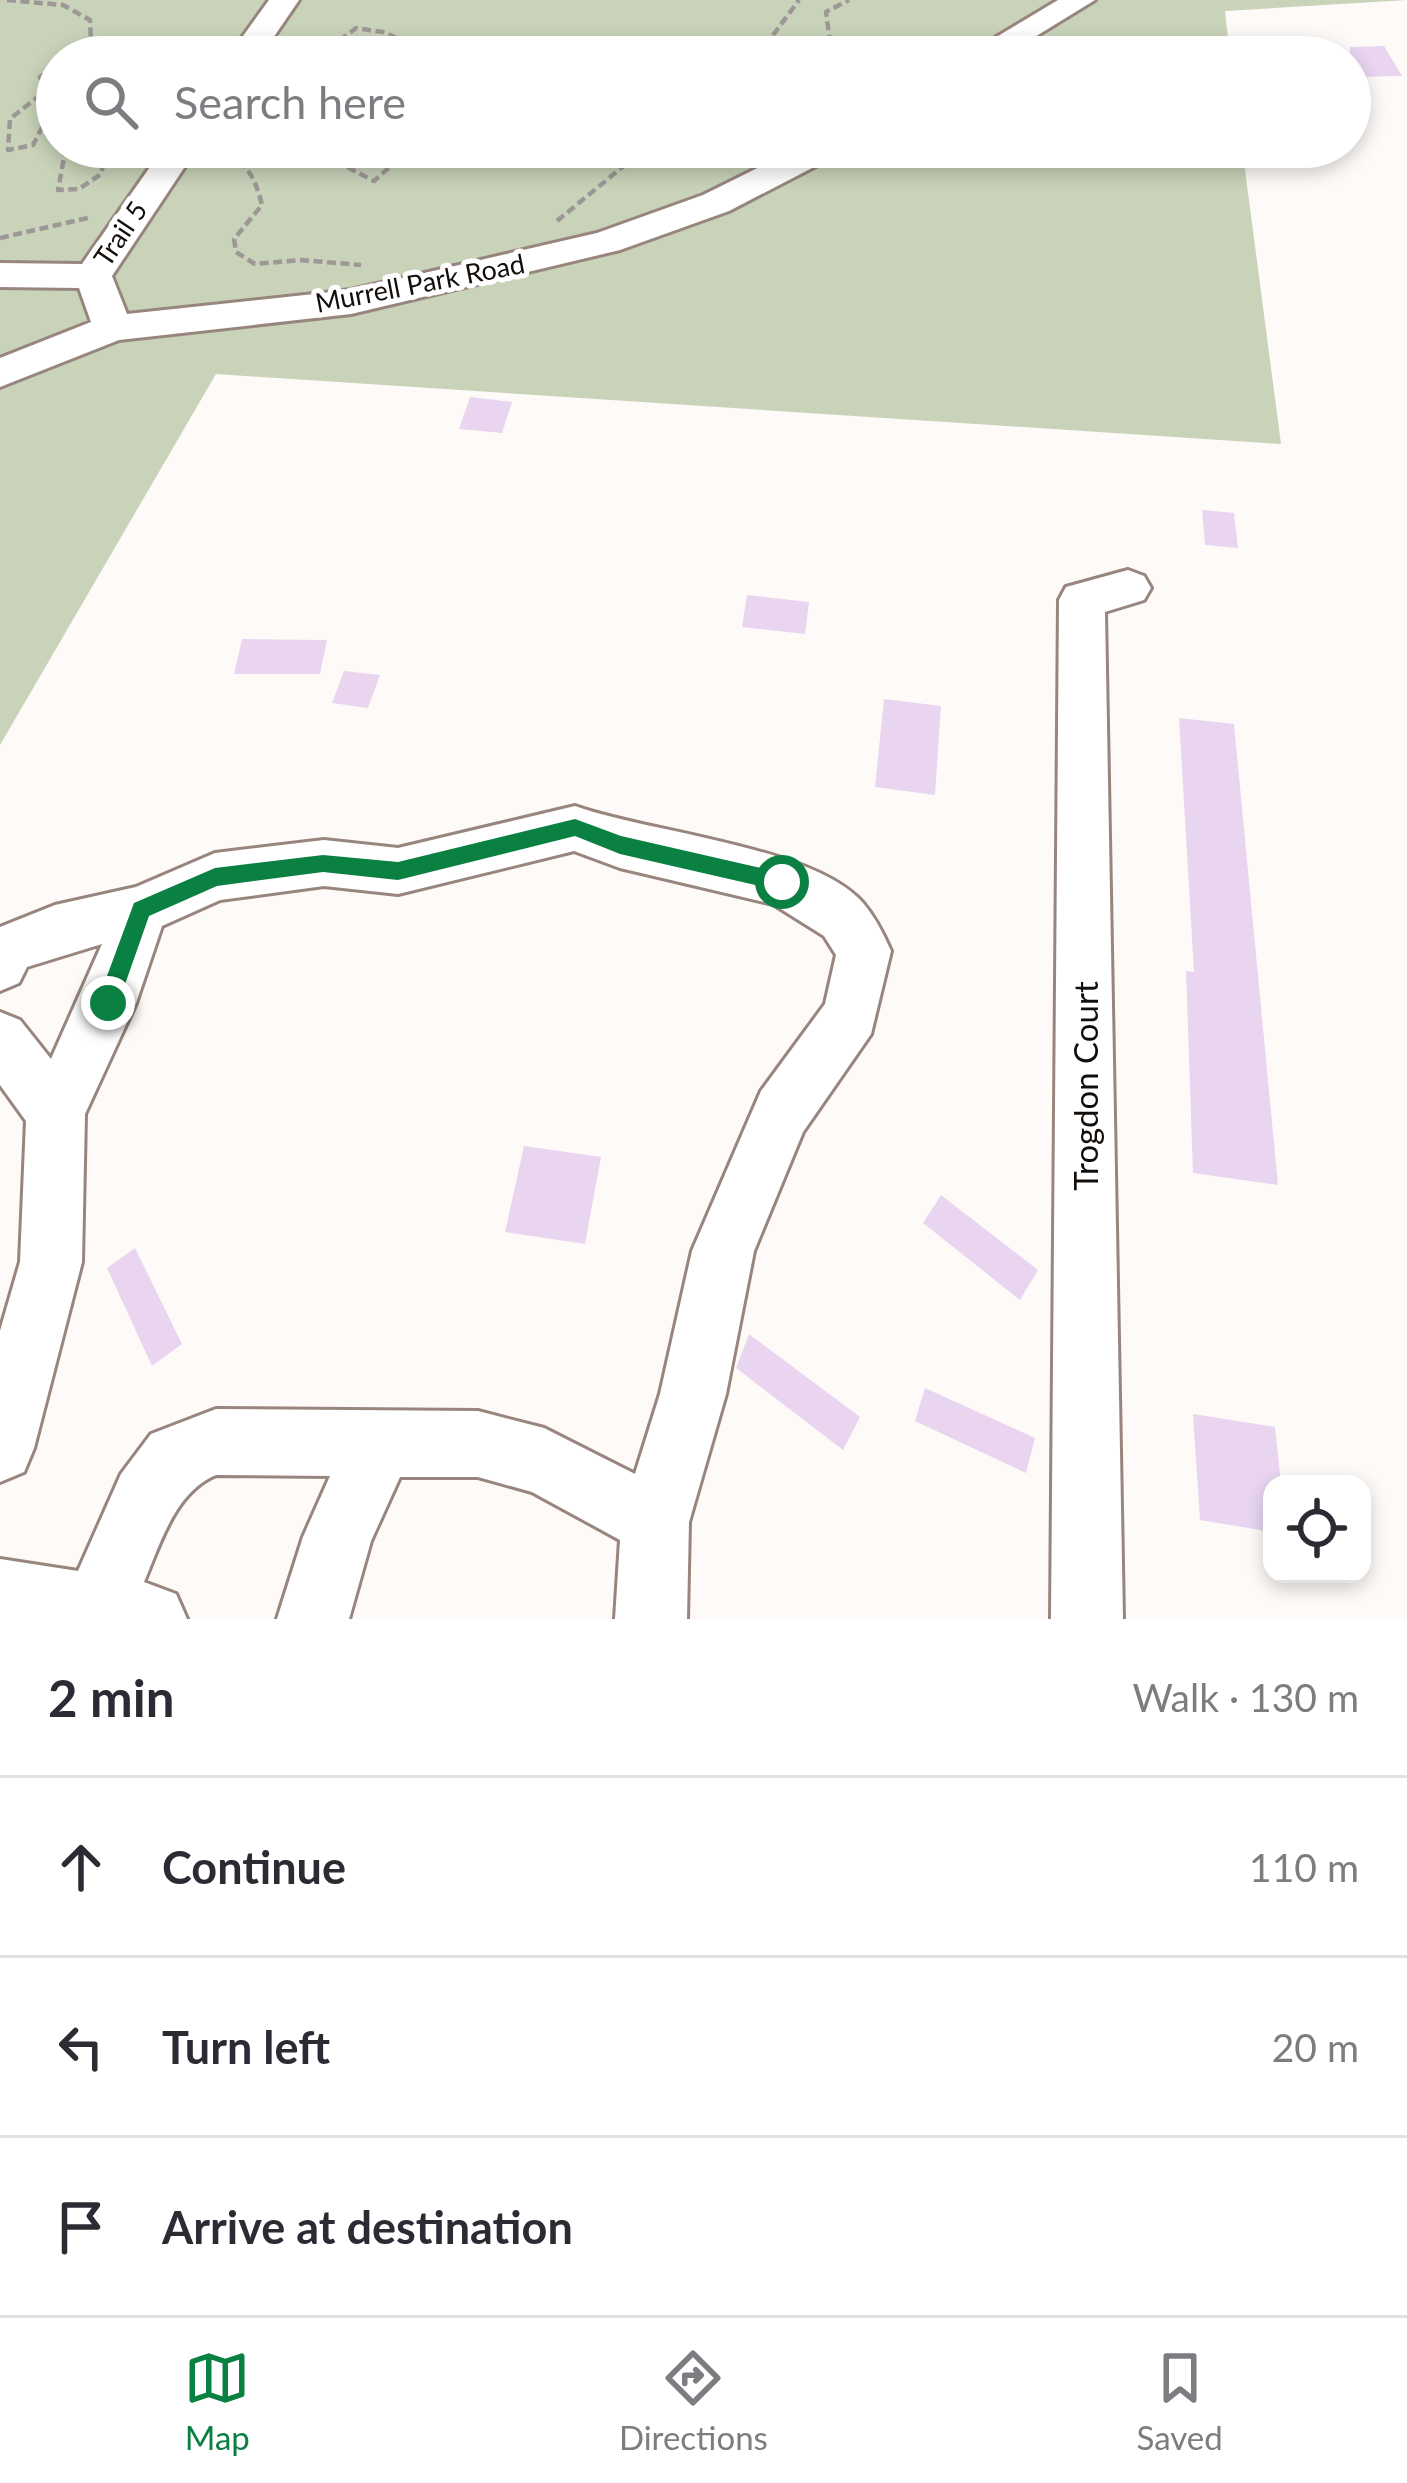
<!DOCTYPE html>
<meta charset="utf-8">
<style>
body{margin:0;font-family:Lato,sans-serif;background:#f7f7f7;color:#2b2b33}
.controls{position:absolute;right:36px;bottom:36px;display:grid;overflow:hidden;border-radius:24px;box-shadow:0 6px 18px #0003}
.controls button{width:108px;height:108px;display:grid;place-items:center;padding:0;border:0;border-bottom:3px solid #e1e1e2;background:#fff;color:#2b2b33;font:60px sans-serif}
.stop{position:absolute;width:36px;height:36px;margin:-27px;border:9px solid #0b8043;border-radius:50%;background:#fff}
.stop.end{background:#0b8043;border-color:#fff;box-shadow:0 3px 12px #0008}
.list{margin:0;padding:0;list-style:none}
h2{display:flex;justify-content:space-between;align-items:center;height:156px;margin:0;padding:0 48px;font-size:51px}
h2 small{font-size:39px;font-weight:400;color:#7c7c81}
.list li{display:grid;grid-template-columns:78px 1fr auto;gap:36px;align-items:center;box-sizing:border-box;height:180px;padding:0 48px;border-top:3px solid #e1e1e2}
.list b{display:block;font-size:45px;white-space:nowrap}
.list em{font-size:39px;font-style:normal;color:#7c7c81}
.icon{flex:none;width:66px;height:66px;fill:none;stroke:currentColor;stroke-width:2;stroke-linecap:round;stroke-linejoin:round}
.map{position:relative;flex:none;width:1407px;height:1619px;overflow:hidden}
.search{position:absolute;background:#fff;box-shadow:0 6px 18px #0003;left:36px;right:36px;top:36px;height:132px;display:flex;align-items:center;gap:30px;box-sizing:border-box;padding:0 42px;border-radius:66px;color:#7c7c81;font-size:45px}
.sheet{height:696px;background:#fff}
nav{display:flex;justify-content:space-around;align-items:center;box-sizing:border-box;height:168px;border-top:3px solid #e1e1e2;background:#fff;font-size:33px;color:#7c7c81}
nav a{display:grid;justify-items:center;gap:6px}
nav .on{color:#0b8043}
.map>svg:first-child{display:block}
</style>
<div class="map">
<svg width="1407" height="1619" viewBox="0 0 1407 1619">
<rect width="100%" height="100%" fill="#fefaf8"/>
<path fill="#c9d3b9" d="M0 0H1407L1225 11 1230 57H57V147H1242L1281 444 216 374 0 745Z"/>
<path fill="#e9d5f0" d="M1384 46 1402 76 1350 77V47Z
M470 397 512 402 502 433 459 429Z
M1202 510 1234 513 1238 548 1205 545Z
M747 595 809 602 805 634 742 627Z
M242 639 327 640 320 674H234Z
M344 671 380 675 368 708 332 703Z
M884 699 941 706 935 795 875 787Z
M1179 718 1234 724 1278 1185 1193 1173 1186 971 1194 972Z
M524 1146 601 1157 585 1244 505 1232Z
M941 1195 1038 1270 1020 1300 923 1223Z
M135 1248 182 1344 152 1366 107 1268Z
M749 1334 860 1417 843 1450 736 1368Z
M925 1388 1035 1438 1026 1473 915 1421Z
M1193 1414 1275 1427 1281 1484H1272V1532L1200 1520Z"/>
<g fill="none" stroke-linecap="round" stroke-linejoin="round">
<g stroke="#98867e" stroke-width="6">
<path id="minor" d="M269 0H299L260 57H228Z
M1058 0H1095L1002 57H963Z
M164 147H198L112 276 127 314 351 290 597 233 703 195 800 147H844L839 154 729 211 620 250 351 314 119 340 0 387V358L91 322 79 288 0 287V263L82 264Z
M1128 570 1144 576 1151 588 1144 600 1105 612 1123 1619H1051L1059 600 1066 587Z
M575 806C650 833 813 846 863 903 875 917 884 935 891 951L871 1034 803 1132 754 1251 726 1394 689 1522 687 1619H615L620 1540 532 1492 478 1477H400L371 1541 349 1619H277L303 1537 330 1476 216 1475C175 1492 160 1544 144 1582L176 1594 187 1619H0V1559L78 1571 121 1474 151 1434 216 1409 478 1411 544 1428 635 1474 660 1394 692 1251 761 1091 825 1004 836 955 824 936 773 904 620 868 574 851 398 894 324 886 220 900 162 926 136 1003 85 1114 82 1262 34 1448 24 1472 0 1482V1331L20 1262 26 1121 0 1085V1012L20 1020 51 1059 102 944 27 967 19 983 0 991V927L55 905 136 887 215 853 324 840 398 848Z"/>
</g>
<path stroke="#9d9896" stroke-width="4.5" stroke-dasharray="9 4.5" stroke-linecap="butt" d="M7 0 63 5 90 20 91 42 69 57
M318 57 356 28 383 32 440 57
M581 57 608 46 655 57
M757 57 799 0
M832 57 826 12 849 0
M57 66 40 77 45 91 10 119 8 150 33 145 57 98
M66 147 58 190 79 189 101 174 107 147
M366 147 357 151 349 168 374 181 405 153 425 147
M214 151C245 156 255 177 262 205L234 239 236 252 255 264 300 260 361 265
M557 221 637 155 657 147
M0 238 92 217"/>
<use href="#minor" fill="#fff" fill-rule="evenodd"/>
</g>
<path fill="#0b8043" d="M575 819 621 836 782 873 792 882 782 891 620 854 575 836 398 880 323 872 217 886 149 916 116 1010H100L97 1003 134 903 215 868 323 855 398 862Z"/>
<g text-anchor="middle" stroke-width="10" stroke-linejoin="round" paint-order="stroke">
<g font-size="27" fill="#140e0b" stroke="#fff">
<text transform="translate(121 234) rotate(-56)" y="9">Trail 5</text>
<text transform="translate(420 284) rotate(-11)" y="9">Murrell Park Road</text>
</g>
<g font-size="33" fill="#140e0b" stroke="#fff">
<text transform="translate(1086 1086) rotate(-90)" y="12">Trogdon Court</text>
</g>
</g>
</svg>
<div class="controls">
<button><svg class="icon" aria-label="locate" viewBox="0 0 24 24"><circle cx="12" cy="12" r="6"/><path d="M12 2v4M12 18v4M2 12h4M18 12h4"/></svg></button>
</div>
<div class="stop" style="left:782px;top:882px"></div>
<div class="stop end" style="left:108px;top:1003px"></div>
<div class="search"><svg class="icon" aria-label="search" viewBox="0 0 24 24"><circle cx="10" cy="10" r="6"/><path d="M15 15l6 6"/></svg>Search here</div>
</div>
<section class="sheet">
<h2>2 min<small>Walk · 130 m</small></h2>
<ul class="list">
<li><svg class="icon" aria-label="ahead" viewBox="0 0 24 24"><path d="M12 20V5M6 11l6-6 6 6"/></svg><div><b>Continue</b></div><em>110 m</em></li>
<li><svg class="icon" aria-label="left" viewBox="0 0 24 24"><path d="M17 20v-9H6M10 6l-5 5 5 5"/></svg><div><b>Turn left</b></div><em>20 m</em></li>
<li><svg class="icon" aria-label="arrive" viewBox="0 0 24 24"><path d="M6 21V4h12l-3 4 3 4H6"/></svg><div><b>Arrive at destination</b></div></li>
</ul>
</section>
<nav>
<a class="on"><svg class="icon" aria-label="map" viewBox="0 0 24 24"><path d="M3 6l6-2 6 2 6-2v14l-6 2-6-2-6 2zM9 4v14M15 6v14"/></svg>Map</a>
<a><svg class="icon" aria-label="directions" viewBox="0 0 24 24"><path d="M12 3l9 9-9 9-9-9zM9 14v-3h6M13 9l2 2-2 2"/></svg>Directions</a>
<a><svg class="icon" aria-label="saved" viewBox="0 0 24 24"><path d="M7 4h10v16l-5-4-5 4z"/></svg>Saved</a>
</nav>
